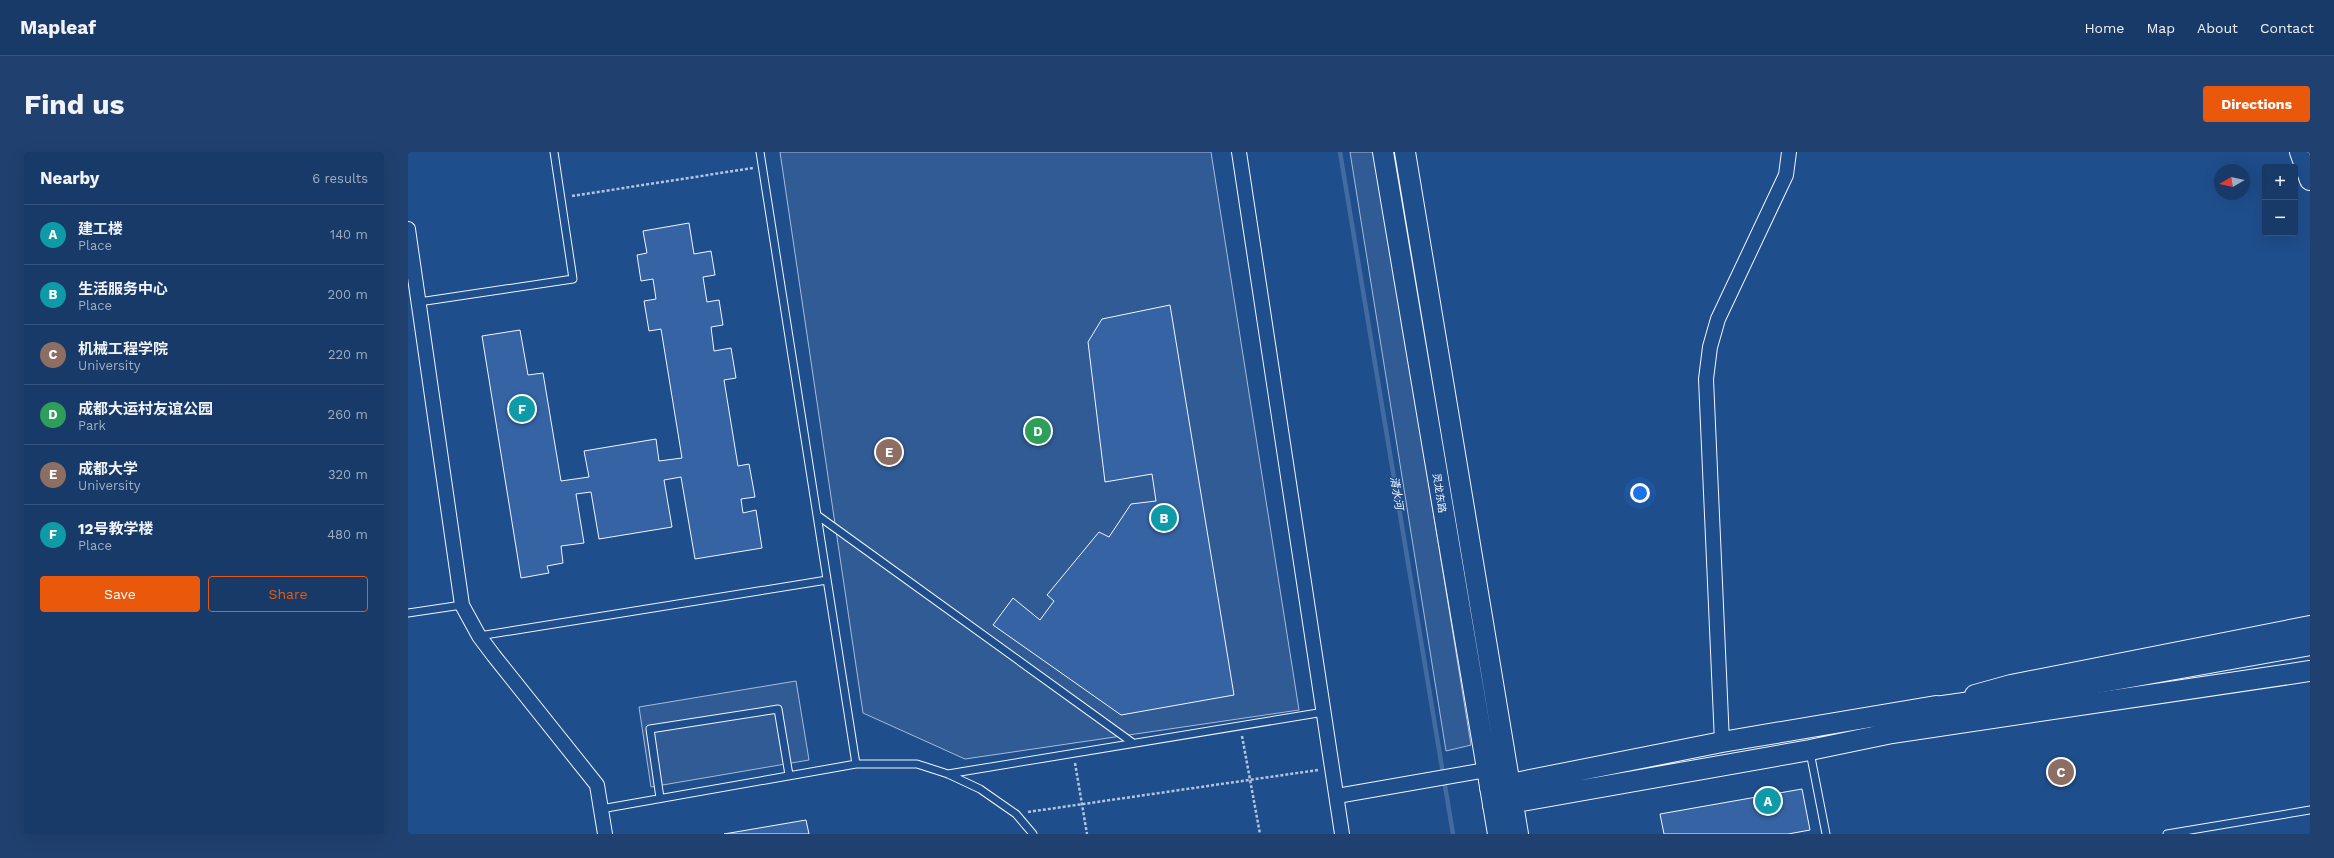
<!DOCTYPE html>
<meta charset="utf-8">
<style>
body{margin:0;font-family:"Work Sans","Noto Sans SC",sans-serif;background:#20416f;color:#f1f3f6}
.controls{position:absolute;right:12px;top:12px;display:grid;overflow:hidden;border-radius:4px;box-shadow:0 4px 16px #0002}
.controls button{width:36px;height:36px;display:grid;place-items:center;padding:0;border:0;border-bottom:1px solid #36547d;background:#173a69;color:#f1f3f6;font:20px sans-serif}
.compass{position:absolute;left:1806px;top:12px;width:36px;height:36px;border-radius:50%;background:#173a69;box-shadow:0 4px 16px #0002;rotate:261deg}
.you{position:absolute;left:1232px;top:341px;width:14px;height:14px;margin:-10px;border:3px solid #fff;border-radius:50%;background:#1a73e8;box-shadow:0 0 0 6px #1a73e833}
.badge{display:grid;place-items:center;width:26px;height:26px;border-radius:50%;background:#ea580c;color:#fff;font-size:13px;font-weight:700}
.pin{position:absolute;translate:-50% -50%;border:2px solid #fff;box-shadow:0 1px 4px #0006}
.list{margin:0;padding:0;list-style:none}
h2{display:flex;justify-content:space-between;align-items:center;height:52px;margin:0;padding:0 16px;font-size:17px}
h2 small{font-size:13px;font-weight:400;color:#9eadc0}
.list li{display:grid;grid-template-columns:26px 1fr auto;gap:12px;align-items:center;box-sizing:border-box;height:60px;padding:0 16px;border-top:1px solid #36547d}
.list b{display:block;font-size:15px;white-space:nowrap}
.list p{margin:0;font-size:13px;white-space:nowrap;color:#9eadc0}
.list em{font-size:13px;font-style:normal;color:#9eadc0}
.actions{display:flex;gap:8px;padding:12px 16px}
.actions a{flex:1;padding:9px 0;border:1px solid #ea580c;border-radius:4px;text-align:center;font-size:14px;color:#ea580c}
.actions .main{background:#ea580c;color:#fff}
.map{position:relative;flex:none;width:1902px;height:682px;overflow:hidden;border-radius:4px}
header{display:flex;align-items:center;gap:24px;box-sizing:border-box;height:56px;padding:0 20px;background:#173a69;border-bottom:1px solid #36547d}
header strong{font-size:19px}
nav{display:flex;gap:22px;margin-inline-start:auto;font-size:14px}
.intro{display:flex;align-items:center;justify-content:space-between;box-sizing:border-box;height:96px;padding:0 24px}
h1{margin:0;font-size:28px}
.button{padding:10px 18px;border-radius:4px;background:#ea580c;color:#fff;font-size:14px;font-weight:700}
main{display:flex;gap:24px;padding:0 24px}
aside{flex:1;background:#173a69;border-radius:4px;box-shadow:0 4px 16px #0002}
.map>svg:first-child{display:block}
</style>
<header>
<strong>Mapleaf</strong>
<nav><a>Home</a><a>Map</a><a>About</a><a>Contact</a></nav>
</header>
<div class="intro"><h1>Find us</h1><a class="button">Directions</a></div>
<main>
<aside>
<h2>Nearby<small>6 results</small></h2>
<ul class="list">
<li><span class="badge" style="background:#0f9aa8">A</span><div><b>建工楼</b><p>Place</p></div><em>140 m</em></li>
<li><span class="badge" style="background:#0f9aa8">B</span><div><b>生活服务中心</b><p>Place</p></div><em>200 m</em></li>
<li><span class="badge" style="background:#8d6e63">C</span><div><b>机械工程学院</b><p>University</p></div><em>220 m</em></li>
<li><span class="badge" style="background:#2e9e5b">D</span><div><b>成都大运村友谊公园</b><p>Park</p></div><em>260 m</em></li>
<li><span class="badge" style="background:#8d6e63">E</span><div><b>成都大学</b><p>University</p></div><em>320 m</em></li>
<li><span class="badge" style="background:#0f9aa8">F</span><div><b>12号教学楼</b><p>Place</p></div><em>480 m</em></li>
</ul>
<div class="actions"><a class="main">Save</a><a>Share</a></div>
</aside>
<div class="map">
<svg width="1902" height="682" viewBox="0 0 1902 682">
<rect width="100%" height="100%" fill="#1f4e8c"/>
<path fill="#305b95" stroke="#a8bbd7" d="M372 0H803L891 558 557 607 455 561Z
M942 0H967L1063 593 1038 599Z
M388 529 401 608 243 635 231 555Z"/>
<g fill="none" stroke-linecap="round" stroke-linejoin="round">
<path stroke="#446ba0" stroke-width="4.5" d="M932 0 1045 682"/>
</g>
<path fill="#3563a3" stroke="#f2f6ff" d="M281 71 286 102 303 99 307 123 295 125 299 150 311 148 315 173 303 175 306 199 323 196 328 226 316 228 330 314 341 312 347 345 333 347 335 361 348 358 354 396 287 407 273 325 256 328 264 375 191 387 183 340 168 342 176 391 153 394 155 411 139 414 141 421 113 426 74 184 112 178 120 223 135 221 153 329 181 325 176 299 248 287 251 309 274 306 253 177 241 179 236 149 248 147 245 127 233 129 229 103 239 101 235 79Z
M762 153 826 543 713 563 585 473 605 446 632 468 646 449 639 443 691 380 701 385 723 352 748 349 744 322 697 330 680 190 694 167Z
M1394 637 1402 678 1380 682H1256L1252 662Z
M398 668 401 682H316Z"/>
<g fill="none" stroke-linecap="round" stroke-linejoin="round">
<g stroke="#f2f6ff" stroke-width="9">
<path id="lane" d="M352 0 448 612
M11 150 165 127 146 0
M409 363 725 591
M0 461 54 453
M71 484 419 428
M1402 600 1418 682
M540 622 916 560
M252 646 242 577 370 557 381 623
M193 657 448 612H509L540 622 572 637 608 662 625 682
M1759 682 1902 658"/>
</g>
<g stroke="#f2f6ff" stroke-width="16">
<path id="street" d="M831 0 934 682
M0 77 54 453 71 484 86 504 189 633 197 682
M1314 590 1298 227 1302 195 1310 167 1378 23 1381 0
M929 644 1078 618"/>
</g>
<g stroke="#f2f6ff" stroke-width="22">
<path id="secondary" d="M975 0 1090 682
M997 0 1110 682
M1892 0 1902 28
M1567 543 1603 533 1902 474
M1082 636 1314 590 1528 554
M1085 654 1402 598 1484 581 1902 519"/>
</g>
<g stroke="#f2f6ff" stroke-width="24">
<path id="highway" d="M1514 558 1605 545 1902 492"/>
</g>
<path stroke="#b3c4dc" stroke-width="2.5" stroke-dasharray="3 2" stroke-linecap="butt" d="M164 44 345 16
M834 584 852 682
M667 611 679 682
M620 660 910 618"/>
<use href="#lane" stroke="#1f4e8c" stroke-width="7"/>
<use href="#street" stroke="#1f4e8c" stroke-width="14"/>
<use href="#secondary" stroke="#1f4e8c" stroke-width="20"/>
<use href="#highway" stroke="#1f4e8c" stroke-width="22"/>
</g>
<g text-anchor="middle" stroke-width="3" stroke-linejoin="round" paint-order="stroke">
<g font-size="10" fill="#f2f6ff" stroke="#1f4e8c">
<text transform="translate(1032 341) rotate(81)" y="4">灵龙东路</text>
</g>
<g font-size="11" font-style="italic" fill="#f2f6ff" stroke="#1f4e8c">
<text transform="translate(989 341) rotate(81)" y="4">清水河</text>
</g>
</g>
</svg>
<div class="controls">
<button>+</button>
<button>−</button>
</div>
<svg class="compass" viewBox="-18 -18 36 36"><path d="M0-13l5 13h-10z" fill="#e53935"/><path d="M0 13l5-13h-10z" fill="#9eadc0"/></svg>
<div class="you"></div>
<div class="pin badge" style="left:1360px;top:649px;background:#0f9aa8">A</div>
<div class="pin badge" style="left:756px;top:366px;background:#0f9aa8">B</div>
<div class="pin badge" style="left:1653px;top:620px;background:#8d6e63">C</div>
<div class="pin badge" style="left:630px;top:279px;background:#2e9e5b">D</div>
<div class="pin badge" style="left:481px;top:300px;background:#8d6e63">E</div>
<div class="pin badge" style="left:114px;top:257px;background:#0f9aa8">F</div>
</div>
</main>
